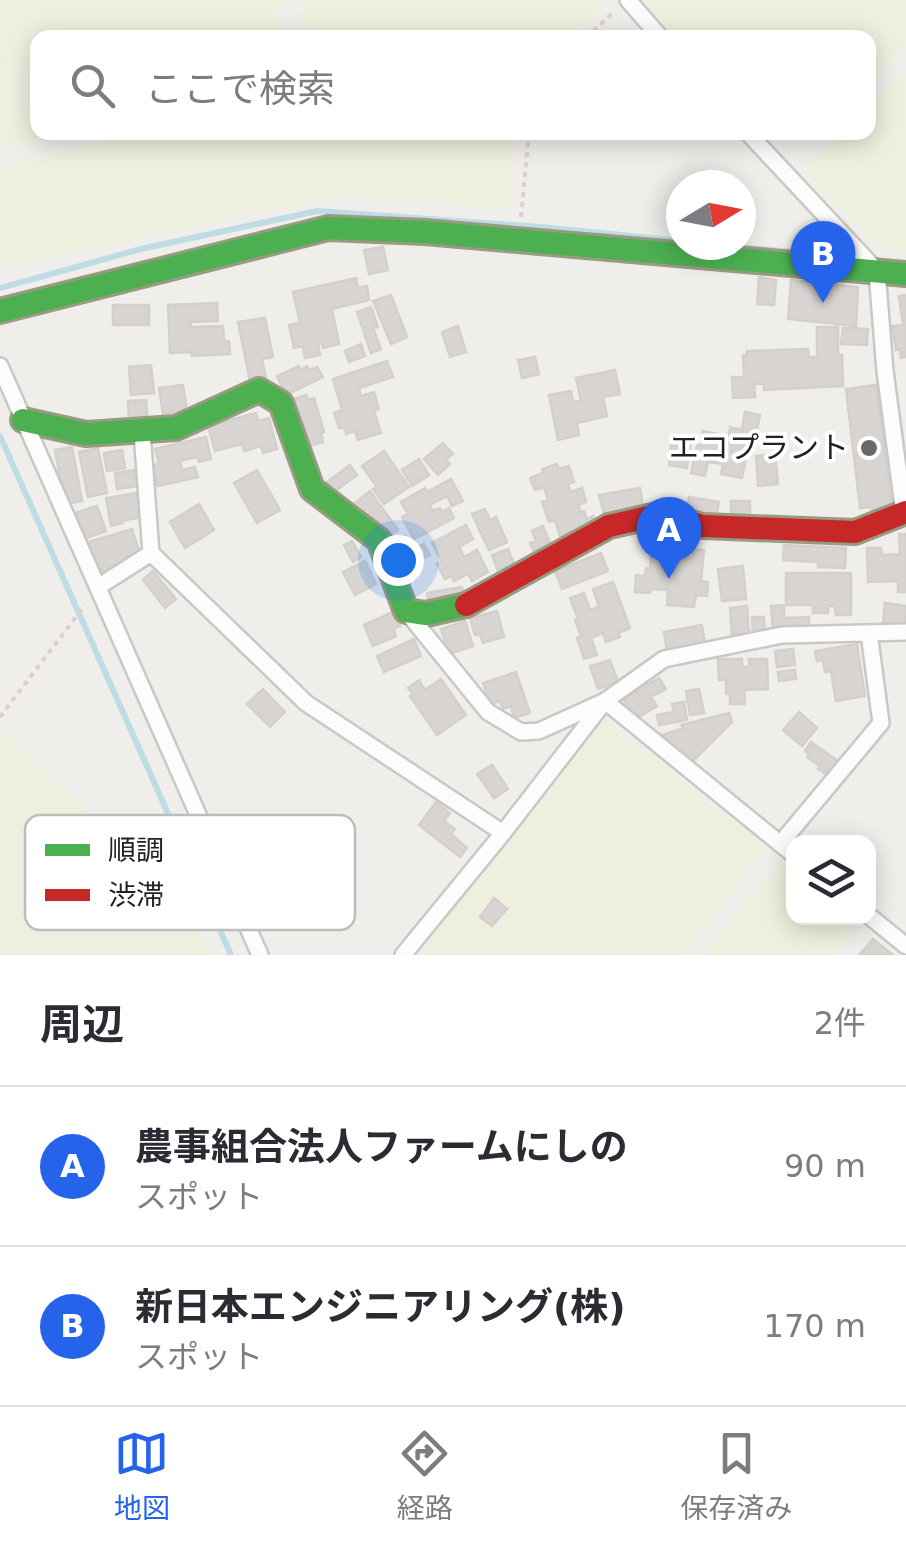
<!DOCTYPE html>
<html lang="ja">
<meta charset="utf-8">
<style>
body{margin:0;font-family:"DejaVu Sans","Noto Sans JP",sans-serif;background:#f2f2f3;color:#2b2b33}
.controls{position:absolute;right:30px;bottom:30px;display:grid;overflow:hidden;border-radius:20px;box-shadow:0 5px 25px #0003}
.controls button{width:90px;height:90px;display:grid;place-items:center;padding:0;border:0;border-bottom:2px solid #e1e1e2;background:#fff;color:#2b2b33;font:50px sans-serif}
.compass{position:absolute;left:666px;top:170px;width:90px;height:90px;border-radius:50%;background:#fff;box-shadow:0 5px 25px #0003;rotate:80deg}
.you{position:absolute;left:398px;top:560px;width:35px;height:35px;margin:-25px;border:8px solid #fff;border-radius:50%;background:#1a73e8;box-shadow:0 0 0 15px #1a73e833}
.badge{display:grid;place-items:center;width:65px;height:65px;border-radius:50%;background:#2563eb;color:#fff;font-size:32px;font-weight:700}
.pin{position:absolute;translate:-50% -82px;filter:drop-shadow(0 2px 5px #0008)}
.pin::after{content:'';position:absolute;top:52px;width:35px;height:30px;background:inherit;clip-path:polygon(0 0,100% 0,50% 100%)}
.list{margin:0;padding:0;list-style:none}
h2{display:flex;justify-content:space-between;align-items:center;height:130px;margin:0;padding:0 40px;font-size:42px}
h2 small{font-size:32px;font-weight:400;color:#7c7c81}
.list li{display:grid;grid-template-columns:65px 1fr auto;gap:30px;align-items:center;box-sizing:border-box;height:160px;padding:0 40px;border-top:2px solid #e1e1e2}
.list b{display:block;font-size:38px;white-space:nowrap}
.list p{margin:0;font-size:32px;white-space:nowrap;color:#7c7c81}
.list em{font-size:32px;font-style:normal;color:#7c7c81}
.icon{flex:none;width:55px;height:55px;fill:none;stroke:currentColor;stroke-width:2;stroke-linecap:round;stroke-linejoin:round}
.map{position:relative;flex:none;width:906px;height:955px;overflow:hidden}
.search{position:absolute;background:#fff;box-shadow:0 5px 25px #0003;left:30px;right:30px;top:30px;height:110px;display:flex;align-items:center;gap:25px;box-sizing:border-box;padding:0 35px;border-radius:20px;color:#7c7c81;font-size:38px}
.sheet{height:450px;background:#fff}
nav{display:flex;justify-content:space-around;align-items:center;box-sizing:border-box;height:140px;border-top:2px solid #e1e1e2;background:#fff;font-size:28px;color:#7c7c81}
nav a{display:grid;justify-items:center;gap:5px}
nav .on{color:#2563eb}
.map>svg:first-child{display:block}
</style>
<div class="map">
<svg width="906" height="955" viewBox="0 0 906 955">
<rect width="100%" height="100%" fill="#f0eeeb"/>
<path fill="#efefdf" d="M0 0H288L274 14 294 37 38 38V132L59 133 0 147Z
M311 0H602L606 4 573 37 315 38 295 16Z
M648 0H906V43L869 80 868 38 676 37 643 4Z
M906 72V253L883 251 805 171 844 133 868 132 869 109Z
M140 132H517V133L508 209 345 196 0 268V168Z
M605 718 767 848 683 955H415Z
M0 731 178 891 209 955H0Z
M780 860 793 872 794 918H846L856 926 833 955H704Z"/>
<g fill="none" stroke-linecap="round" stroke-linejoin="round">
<path stroke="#bfdbe3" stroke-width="6" d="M721 245 845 257
M0 288 141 249 317 211 541 227 681 241
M0 436 231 955"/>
</g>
<path fill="#d7d4d2" stroke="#d3d0cc" stroke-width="2.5" d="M383 247 388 270 369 274 364 250Z
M759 277 776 280 774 305 757 304Z
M356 278 358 288 367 286 369 300 332 309 339 344 323 348 322 343 318 344 320 355 305 358 303 346 294 348 289 325 300 323 293 292Z
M791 280 858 287 856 326 788 319Z
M391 295 407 337 391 344 373 301Z
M906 295V357L901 358 900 349 896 350 892 326 903 325 899 296Z
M217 303 218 321 190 322 191 327 223 326 224 341H229L230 354 192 356 191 352 170 353 168 305Z
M113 305H149V325H113Z
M371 307 378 327 373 328 381 349 371 353 357 312Z
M265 318 273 357 262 359 267 383 251 386 238 322Z
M458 326 466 352 450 357 442 332Z
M817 327H838V355H842L843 386 764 390V384H754L755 397 733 398 732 377H744L743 355H747V351L808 349 809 357H817Z
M843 328 868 329 867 345 841 344Z
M361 344 365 356 349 362 345 351Z
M535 357 539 374 522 378 518 360Z
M387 361 393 377 359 388 361 396 374 392 379 409 374 411 381 433 358 440 355 431 346 434 344 427 339 428 334 413 342 410 333 379Z
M151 365 154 393 131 395 129 367Z
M299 366 300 370 307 366 309 370 317 367 323 377 286 395 277 376Z
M615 370 620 394 603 397 607 416 577 423 579 435 558 440 549 395 571 391 573 402 581 401 576 378Z
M183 385 187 410 163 414 159 388Z
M876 385 892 507 872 516V507L860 508 846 389Z
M306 395 308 400 314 398 324 432 321 433 323 442 304 448 290 400Z
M146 400 148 424H129L128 401Z
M745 412 760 415 756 434 751 433 742 478 721 474 723 464 708 462 705 476 691 473 697 445 701 446 703 431 718 434 717 440 728 441 730 427 742 430Z
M256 413 258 421 269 418 277 449 263 453 261 446 244 451 242 444 215 451 208 426Z
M206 437 211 459 199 462 197 457 180 461 182 470 195 467 198 477 158 486 153 465 159 464 155 449Z
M672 438 691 441 687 468 669 465Z
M443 443 453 454 446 459 450 464 438 475 424 459Z
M72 447 82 501 65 504 55 450Z
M98 448 107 493 88 497 79 452Z
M122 450 125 468 107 471 104 453Z
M384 451 409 487 384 504 373 489 377 487 362 466Z
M775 454 778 484 758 486 756 456Z
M419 459 429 475 412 486 402 470Z
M557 464 559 469 569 466 574 482 568 484 571 492 582 488 586 502 578 505 581 513 584 511 587 519 593 516 596 523 560 536 555 520 549 522 542 502 548 500 544 487 535 490 530 478 543 473 542 469Z
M350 465 357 475 334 492 327 482Z
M135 470 138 486 117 489 115 473Z
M257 470 280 510 257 523 234 483Z
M451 479 463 501 452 506 447 496 430 505 433 511 440 508 442 512 449 508 454 518 414 539 402 517 408 514 401 502 425 488 427 492Z
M640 488 644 511 605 518 599 495Z
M370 491 398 530 386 538 377 521 351 506Z
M137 493 141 517 122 521 123 523 111 526 106 498Z
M689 497 719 502 716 518 686 512Z
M731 501H750V522L731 521Z
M199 504 214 530 185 548 170 522Z
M97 506 106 531 81 540 72 514Z
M485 509 490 520 496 517 507 542 489 550 472 514Z
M466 525 473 539 459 547 464 557 477 550 488 572 472 581 468 574 454 581 451 576 445 579 437 564 442 562 432 543Z
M543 526 551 545 534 552 530 543 536 541 532 531Z
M132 529 140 554 105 576 103 571 96 573 88 542Z
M899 534H906V592H898V581L868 582 867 548H881L882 555 900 554Z
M405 536 410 546 393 555 388 544Z
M352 541 361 557 353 562 344 545Z
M424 544 430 555 402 569 396 559Z
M784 545 846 548 845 568 818 567V562L783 560Z
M684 548 704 550 701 581 708 582 707 596 696 595 694 607 667 605 668 590 650 589V593L635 592 636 575 645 576 646 568H650L651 555 663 556 662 564 670 565 671 550 683 551Z
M508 549 514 564 498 571 492 555Z
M601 553 608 571 562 589 555 571Z
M365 561 376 584 355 595 343 572Z
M743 566 746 599 722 601 718 569Z
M153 571 176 599 165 608 143 580Z
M786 573H851V615H836L835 606H828V613H813V605H786Z
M613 582 630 628 618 633 620 637 606 642 603 633 591 638 597 655 584 659 577 638 581 636 575 620 578 619 570 598 584 593 590 610 599 607 593 589Z
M462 587 464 596 429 602 427 593Z
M885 603 906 606V627L883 625Z
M784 605V618L809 617V629L773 631 771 606Z
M747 606 749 635 732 637 730 608Z
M497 611 504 637 483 643 480 634 475 635 470 618Z
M393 612 400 626 394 629 396 636 373 646 364 625Z
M752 617H764L765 635 753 636Z
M465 621 473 646 449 654 441 629Z
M702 625 705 644 667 651 664 632Z
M414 639 421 656 384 672 377 656Z
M857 644 865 696 836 701 831 671 825 672 823 660 817 661 815 651Z
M793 649 795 665 777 667 775 651Z
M718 659H742V667H749V659H767L768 689 744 690 745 704H730V694H726V680H719Z
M610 660 618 682 598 689 590 666Z
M795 670 796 679 779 681 778 672Z
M516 672 530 713 514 718 511 706 503 709 500 701 490 704 483 683Z
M659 678 666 689 651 697 657 706 635 719 623 699Z
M441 679 466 715 437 735 410 696 413 694 408 688 419 680 425 690Z
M263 689 285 712 270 727 247 704Z
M699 689 704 713 690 715 686 691Z
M684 702 687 720 659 725 657 715 674 712 672 704Z
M799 712 817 728 802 746 783 730Z
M729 713 732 722 693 761 685 762 659 736 683 728 681 725Z
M811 742 838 761 830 772 826 770 824 773 818 769 820 766 807 757 809 754 805 751Z
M492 765 508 789 494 798 477 774Z
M436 802 450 813 444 821 455 829 451 834 467 848 460 857 419 825Z
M494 898 507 909 492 926 480 917Z
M873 939 893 955H862L860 954Z"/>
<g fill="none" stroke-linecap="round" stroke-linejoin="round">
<g stroke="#c9c8c7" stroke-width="20">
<path id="street" d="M628 0 661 38
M747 132 877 271 885 371 904 513
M0 366 260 955
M142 432 151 553 306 703 503 833
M98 587 151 553
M406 611 488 712 521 732 539 731 605 701 664 659 782 635 906 632
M780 844 881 723 869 633
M868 915 906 946
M403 955 503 833 605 701 794 855"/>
</g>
<g stroke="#999a82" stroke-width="28">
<path id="fast" d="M0 311 328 228 425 232 906 274
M23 420 86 434 176 428 259 390 281 403 312 489 379 540 406 611 426 614 466 605"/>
</g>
<g stroke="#999a82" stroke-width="28">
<path id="jam" d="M466 605 609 526 657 515 703 526 855 532 906 512"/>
</g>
<path stroke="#dccecd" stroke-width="4" stroke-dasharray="5 5" stroke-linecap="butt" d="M586 38 615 11
M521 217 529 132
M0 717 85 605"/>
<use href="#street" stroke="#fdfcfc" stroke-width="15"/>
<use href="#fast" stroke="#4caf50" stroke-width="22"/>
<use href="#jam" stroke="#c62828" stroke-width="22"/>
</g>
<circle fill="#6a6968" stroke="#fff" stroke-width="4" cx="869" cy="448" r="10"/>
<g text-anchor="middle" stroke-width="8" stroke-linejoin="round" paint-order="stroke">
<g font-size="30" fill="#222" stroke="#fff" text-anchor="end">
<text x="849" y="458">エコプラント</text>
</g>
</g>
<rect x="25" y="815" width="330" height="115" rx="15" fill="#fff" stroke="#bdbdbd" stroke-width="2.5"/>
<rect x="45" y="844" width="45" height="12" fill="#4caf50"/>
<rect x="45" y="889" width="45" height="12" fill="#c62828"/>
<g font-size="28" fill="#222">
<text x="108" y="860">順調</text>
<text x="108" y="905">渋滞</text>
</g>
</svg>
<div class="controls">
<button><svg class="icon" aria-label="layers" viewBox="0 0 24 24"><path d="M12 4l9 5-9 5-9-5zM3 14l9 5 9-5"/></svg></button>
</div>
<svg class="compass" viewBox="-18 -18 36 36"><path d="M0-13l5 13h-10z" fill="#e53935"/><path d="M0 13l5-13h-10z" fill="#7c7c81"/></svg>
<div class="you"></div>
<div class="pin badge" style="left:669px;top:579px">A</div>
<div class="pin badge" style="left:823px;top:303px">B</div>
<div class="search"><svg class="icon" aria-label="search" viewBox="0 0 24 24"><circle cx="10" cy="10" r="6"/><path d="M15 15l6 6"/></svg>ここで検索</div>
</div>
<section class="sheet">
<h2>周辺<small>2件</small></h2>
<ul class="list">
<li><span class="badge">A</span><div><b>農事組合法人ファームにしの</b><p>スポット</p></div><em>90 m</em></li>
<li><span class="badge">B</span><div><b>新日本エンジニアリング(株)</b><p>スポット</p></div><em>170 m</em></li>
</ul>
</section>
<nav>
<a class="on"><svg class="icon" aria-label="map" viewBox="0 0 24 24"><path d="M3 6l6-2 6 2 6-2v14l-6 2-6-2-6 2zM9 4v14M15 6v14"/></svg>地図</a>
<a><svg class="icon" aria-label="directions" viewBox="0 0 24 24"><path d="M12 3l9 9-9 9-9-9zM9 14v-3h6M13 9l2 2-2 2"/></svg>経路</a>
<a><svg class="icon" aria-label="saved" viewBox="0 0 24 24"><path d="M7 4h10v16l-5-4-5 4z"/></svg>保存済み</a>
</nav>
